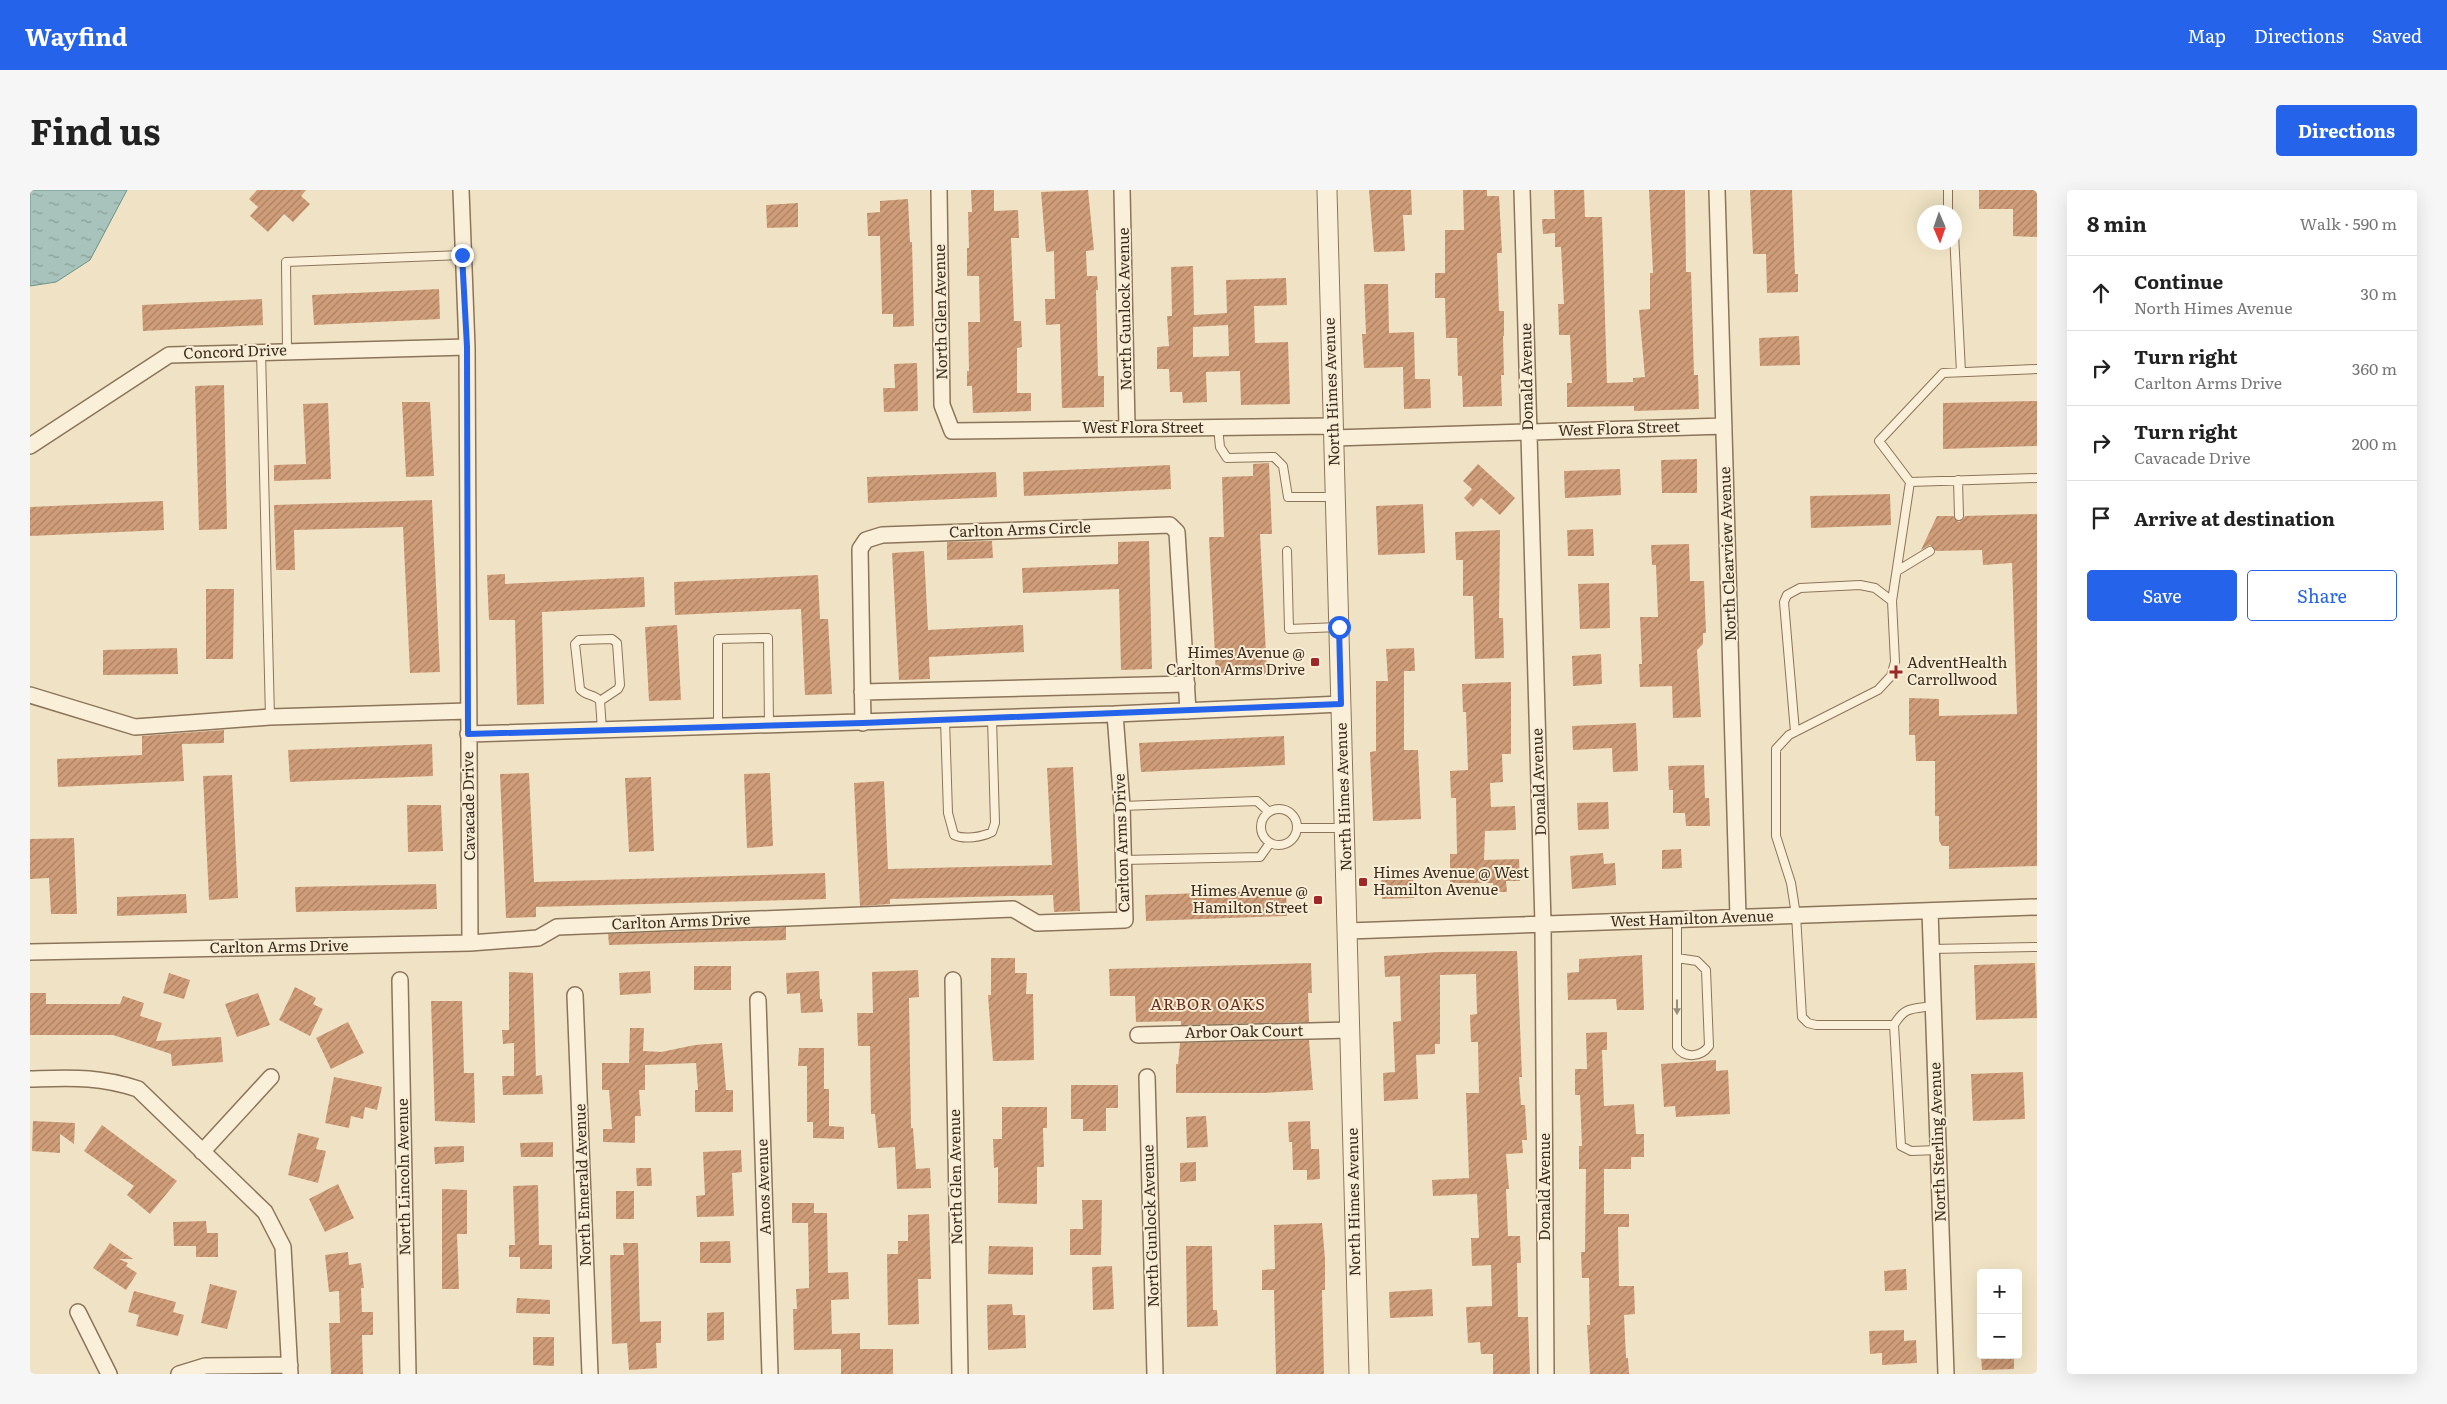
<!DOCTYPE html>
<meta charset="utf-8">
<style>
body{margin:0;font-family:Literata,serif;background:#f6f6f6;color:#222}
.controls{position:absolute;right:15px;bottom:15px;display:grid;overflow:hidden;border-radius:5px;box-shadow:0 5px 20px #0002}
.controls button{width:45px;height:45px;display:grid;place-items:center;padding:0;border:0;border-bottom:1px solid #e0e0e0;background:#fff;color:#222;font:25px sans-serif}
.compass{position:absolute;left:1887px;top:15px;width:45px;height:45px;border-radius:50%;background:#fff;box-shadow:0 5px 20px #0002;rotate:178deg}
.stop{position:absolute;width:15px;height:15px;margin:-11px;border:4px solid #2563eb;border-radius:50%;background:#fff}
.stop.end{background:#2563eb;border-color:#fff;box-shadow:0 1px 5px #0008}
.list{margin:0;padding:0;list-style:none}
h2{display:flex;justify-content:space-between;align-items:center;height:65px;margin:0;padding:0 20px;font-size:21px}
h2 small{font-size:16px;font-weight:400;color:#767676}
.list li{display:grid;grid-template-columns:32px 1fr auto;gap:15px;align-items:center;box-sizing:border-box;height:75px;padding:0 20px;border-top:1px solid #e0e0e0}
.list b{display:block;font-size:19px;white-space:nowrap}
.list p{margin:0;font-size:16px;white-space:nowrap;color:#767676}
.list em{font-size:16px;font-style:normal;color:#767676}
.actions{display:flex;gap:10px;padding:15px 20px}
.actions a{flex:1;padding:11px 0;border:1px solid #2563eb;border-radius:5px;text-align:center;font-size:18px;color:#2563eb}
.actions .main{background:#2563eb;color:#fff}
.icon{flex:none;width:28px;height:28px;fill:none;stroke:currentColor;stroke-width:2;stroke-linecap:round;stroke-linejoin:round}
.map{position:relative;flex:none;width:2007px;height:1184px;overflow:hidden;border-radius:5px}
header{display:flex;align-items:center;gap:30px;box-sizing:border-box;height:70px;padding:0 25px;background:#2563eb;color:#fff}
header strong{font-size:24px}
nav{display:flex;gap:28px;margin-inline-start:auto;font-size:18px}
.intro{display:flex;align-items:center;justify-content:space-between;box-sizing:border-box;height:120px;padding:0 30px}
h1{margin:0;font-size:35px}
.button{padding:12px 22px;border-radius:5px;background:#2563eb;color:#fff;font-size:18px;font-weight:700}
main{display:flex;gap:30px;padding:0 30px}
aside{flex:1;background:#fff;border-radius:5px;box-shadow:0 5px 20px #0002}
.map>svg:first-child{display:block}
</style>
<header>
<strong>Wayfind</strong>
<nav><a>Map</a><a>Directions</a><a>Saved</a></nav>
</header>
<div class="intro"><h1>Find us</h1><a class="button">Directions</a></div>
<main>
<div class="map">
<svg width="2007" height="1184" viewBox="0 0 2007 1184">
<defs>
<pattern id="water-ripples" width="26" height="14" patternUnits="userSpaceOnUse" patternTransform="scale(1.25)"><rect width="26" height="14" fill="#a7c3bb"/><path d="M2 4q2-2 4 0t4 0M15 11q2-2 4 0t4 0" fill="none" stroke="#899f97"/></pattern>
<pattern id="building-hatch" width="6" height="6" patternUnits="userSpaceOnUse" patternTransform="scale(1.25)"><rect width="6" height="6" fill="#d09d79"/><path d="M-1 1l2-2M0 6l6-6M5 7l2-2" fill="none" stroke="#aa8063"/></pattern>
</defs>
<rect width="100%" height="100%" fill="#f0e3c5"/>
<path fill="url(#water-ripples)" stroke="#6c9389" d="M0 0H97L60 70 26 92 0 96Z"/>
<path fill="url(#building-hatch)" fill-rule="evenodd" d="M227 0H276L271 6 280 14 263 32 254 24 238 42 220 26 228 17 219 9Z
M941 0H964V21L988 20 989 48H981L984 131H991L992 157 987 158V203H1001V221L943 223 942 196H937V181H939L938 132H950L949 86H937V58H939L938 22H942Z
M1058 0 1064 60 1056 61 1057 86H1067L1068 100H1066L1068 186H1074V217L1032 218 1030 134 1016 135 1015 109H1025L1024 61 1016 62 1011 2Z
M1339 0H1381L1382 25H1373L1375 61 1344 62Z
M1433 0H1457V6H1469L1472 63H1467L1469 121H1474V146H1473L1474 185H1471L1472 216 1433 217 1432 186H1428L1427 148H1416L1415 108H1405V83H1415V40H1434Z
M1524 0H1554L1555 27H1572L1577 193 1603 192V188L1615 187 1609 120 1620 119V83H1623L1619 0H1655L1656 82H1661L1664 185H1668L1669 219 1604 221V216L1537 217V193H1542L1540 145H1529L1528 114H1534L1531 57H1525V43L1513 44 1512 29H1525Z
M1720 0H1762L1765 84H1768V102L1737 103 1736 64H1723Z
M1949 0H2007V47L1983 46V19H1949Z
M878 9 880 52H882L884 136 863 137V124H852L850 46H838L837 23 850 22V11Z
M768 13V37L737 38 736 15Z
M1163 76 1164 125 1197 123 1196 90 1256 88 1257 115 1224 116 1225 153 1258 152 1260 214 1211 215 1210 181 1176 182 1177 212 1153 213 1152 202H1140L1139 179H1127V157L1139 156 1137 126H1142L1141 77ZM1198 135 1199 166 1163 167V137Z
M1334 94H1358L1359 143 1384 142 1385 189H1400L1401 218 1374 219 1373 177 1334 178 1332 144H1336Z
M409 99 410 129 284 135 282 105Z
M232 109 233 135 113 141 112 115Z
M1769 146 1770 175 1730 176 1729 148Z
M887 173 888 221 854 222 853 198H865L864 174Z
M194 195 197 339 169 340 165 196Z
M2007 211V256L1913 259V213Z
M372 212H400L404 286 376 287Z
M298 213 301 289 244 291V275L276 274 273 214Z
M1667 269V303H1632L1631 270Z
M1239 273 1242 344H1230L1237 484 1186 486 1179 347H1194L1192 287 1223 286V274Z
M1448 274 1485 308 1470 325 1451 308 1443 317 1434 308 1442 299 1433 291Z
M1140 275 1141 299 994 306 993 282Z
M1590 279 1591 305 1535 308 1534 281Z
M966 282 967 307 838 313 837 287Z
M1860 304 1861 335 1781 338 1780 306Z
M402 310 410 482 380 483 373 337 264 340 265 380H246L244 315Z
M133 311 134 340 0 346V317Z
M1393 314 1395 363 1348 365 1346 316Z
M2007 324V676L1919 679V656H1912L1909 651V626H1905V571H1886L1885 545H1879V508L1909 509V526L1987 524 1982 373 1953 375 1952 360 1906 361 1900 355 1891 360 1907 326H1923L1929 332 1932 330 1935 326Z
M1563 339 1564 366H1538L1537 340Z
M1470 340 1469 428H1473L1474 468 1445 469 1443 406H1433V370H1426L1425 342Z
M962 351 963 368 917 370V352Z
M1119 351 1122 479 1091 480 1089 399 993 403 992 378 1088 374V352Z
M1659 354 1660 391H1674L1676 443H1673V454L1667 460 1671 527 1643 528 1642 496 1610 497 1609 474H1612L1610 427H1628L1626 375H1622L1621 355Z
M894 361 898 440 993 435 994 462 899 467 900 489 869 490 862 363Z
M475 384V394L614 387 615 417 512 422 514 514 487 515 485 430H459L457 385Z
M788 385 790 429H798L802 504 775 505 771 419 645 425 644 392Z
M1579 393 1580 438 1550 439 1548 394Z
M176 399H204L203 469H176Z
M647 435 651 510 619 511 615 437Z
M147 458 148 484 73 485V460Z
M1384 458 1385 481H1374V560H1388L1391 629 1343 631 1340 562 1346 561V491H1358L1356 459Z
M1571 464 1572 494 1543 496 1542 466Z
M1481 492V564H1472L1473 592 1460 593 1461 617 1485 616 1486 640 1455 641 1454 670 1489 669 1490 691H1476L1477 702H1463V693H1420V664H1427L1426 608H1421L1420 581 1438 580 1436 522H1433L1432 494Z
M1606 533 1608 581 1583 582 1582 558 1543 560 1542 536Z
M194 540V553L152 554 154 591 28 597 27 569 112 565V546Z
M1254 546 1255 575 1111 582 1109 553Z
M402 554 403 586 260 592 258 560Z
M1674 575 1675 608H1679L1680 636H1656L1655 623H1643V600H1639L1638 576Z
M1043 577 1050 721 1024 722 1023 705 860 709V714L830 716 824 593 854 591 858 679 1022 675 1017 578Z
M499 583 504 692 795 683 796 709 506 717V727L476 728 470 584Z
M740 583 743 656 717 658 714 584Z
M202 585 208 708 179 710 173 586Z
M621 587 624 661 599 662 595 588Z
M1578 612 1579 639 1548 640 1547 613Z
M377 615H411L413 661 378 662Z
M44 648 47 724H21L19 688 0 689V649Z
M1651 659 1652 678 1632 679V660Z
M1573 663 1574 674 1585 673 1586 695 1542 699 1540 666Z
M1383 685 1384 708 1352 709 1351 686Z
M406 694 407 719 266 722 265 697Z
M1256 700 1257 726 1116 731 1115 705Z
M156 704 157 723 87 726V707Z
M756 737V750L579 755 578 744Z
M1487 761 1492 887H1489L1491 915H1495L1497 950H1492L1493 963 1476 964 1479 999H1476L1478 1046H1490L1491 1073H1487L1488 1127H1498L1500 1184H1463V1164H1451L1450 1152 1438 1153 1436 1117 1462 1116 1461 1075 1442 1076 1441 1048H1449L1447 1004 1403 1006 1402 990 1439 988 1436 903H1449L1448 852H1441L1440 825 1447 824 1446 784 1410 785V854H1405V864L1386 865 1388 909 1354 911 1353 883 1365 882 1363 832 1371 831 1370 786 1355 787 1354 766 1409 762Z
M1612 765 1614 820H1587L1586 809 1538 810 1537 783 1549 782V769Z
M961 768H985V783H997L996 804H1003L1004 870 963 871 958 805H961Z
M1281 773 1282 803H1278L1279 832 1151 835V831L1106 832 1105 806H1080L1079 779Z
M2005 773 2007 828 1946 830 1944 775Z
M664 776H701V800H664Z
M888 780 889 807 879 808 881 938H883L886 979 900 978 901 998 867 999 865 957 848 958 845 924H841L840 856H828L827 823H843L842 782Z
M620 781 621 803 590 805 589 783Z
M789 781 790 809H792L793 822 771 823 770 803 757 804 756 783Z
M479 782 503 783 506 886 512 885 513 904 473 905 472 886H484V853L473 854 472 840H479Z
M139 783 160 790 154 809 133 803Z
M265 797 286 808 283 814 293 819 280 846 249 830Z
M0 803H16V814H90L93 806 114 813 110 826 132 833 126 851 191 847 193 872 142 876 141 864 83 845H0Z
M228 803 240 835 207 847 195 814Z
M401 811H432L434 883H444L445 933 405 931Z
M318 832 334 863 301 879 286 848Z
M600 838H614L613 861 631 862 665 855 692 853 696 900H703V922H665V900H668L666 873 615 875V900H609L611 926H605V953L573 952V939H582L579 900H572V873H599Z
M1577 842V860H1572L1574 916 1604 914 1606 944H1614V967H1601V979H1574V1024H1599V1037H1588L1589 1096H1604L1605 1124 1594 1125 1596 1168H1598L1599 1184H1560L1557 1135H1560L1559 1088H1552L1551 1062H1555L1556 979H1549V956H1552L1550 905H1545V879H1557L1556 843Z
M1279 850 1283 900 1233 903H1146V874H1148L1150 853Z
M769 858H794V899H799V936L814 937V949L783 948V932H777V876H768Z
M1686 870V881L1698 880 1700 924 1646 927 1645 916 1634 917 1631 874Z
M1993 882 1995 929 1943 931 1941 884Z
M304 887 352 897 347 920 335 917 333 929 321 926 319 938 295 933Z
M1041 895H1088V918H1076V941H1053V929H1041Z
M972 917H1017V938H1013L1014 977H1007V1014L968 1013V977L964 978 963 949H972Z
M1176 926 1178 957 1157 958 1156 927Z
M3 931 45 933 44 954 30 944V963L2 961Z
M1280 931 1281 959H1289L1290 989 1277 990V980H1263L1262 952H1259L1258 932Z
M72 935 147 991 120 1024 97 1005 104 996 54 961Z
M268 943 289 948 286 959 296 961 288 993 258 985Z
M523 952V967H491L490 953Z
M434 956V972L405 974 404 957Z
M711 960 712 982 702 983 704 1026 667 1027 666 1006 675 1005 673 962Z
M1166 972V991L1150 992V973Z
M606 978H621L622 996H607Z
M308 994 324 1028 295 1042 279 1009Z
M508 995 509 1055H522V1079H490V1067H479V1055H485L483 996Z
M412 999 437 1000V1044H427L429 1099H412Z
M586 1001H604V1029H586Z
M1052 1010H1072L1071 1065H1040V1039H1053Z
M762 1013H784V1023H797L798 1083 818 1082 819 1109 801 1110 802 1144 830 1143V1159H863V1184H811V1159L764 1160 763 1119H767L766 1099 779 1098V1084L778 1033H762Z
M899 1024 901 1089H888L889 1134 858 1135 857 1064H868V1051H878V1025Z
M176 1031 177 1043H188V1067H166V1056H144L143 1032Z
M1292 1033 1295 1069V1100H1292L1294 1184H1246L1244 1100H1232V1080L1245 1079 1244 1035Z
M700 1051 701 1073H670V1052Z
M80 1053 103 1069H89L98 1073 96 1076 107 1083 96 1100 63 1078Z
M593 1053H608L610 1132 631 1131V1153H626L627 1178 599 1180 597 1153 582 1154 580 1065H594Z
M959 1056 1003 1057V1085L958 1084Z
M1156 1056H1182L1183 1120H1187L1188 1136 1157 1137Z
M318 1062 319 1075 331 1073 334 1098H331L332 1122H343V1145H332L333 1184H301L299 1133H310L309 1101 299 1102 295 1065Z
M1082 1076 1084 1119 1063 1120 1062 1077Z
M1876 1079 1877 1100 1855 1101 1854 1081Z
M180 1094 207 1101 197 1139 171 1133Z
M1402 1099 1403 1126 1360 1128 1359 1102Z
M104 1101 146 1112 143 1122 154 1125 148 1146 106 1136 109 1125 98 1122Z
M487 1108 520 1110V1124L486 1123Z
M982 1114 983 1125H995L996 1158 958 1160 957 1115Z
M694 1122V1150L677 1151V1123Z
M1874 1140V1151L1886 1150 1887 1173 1852 1175V1163L1840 1164 1839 1141Z
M503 1147H524V1176L503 1175Z
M1951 1165H1984V1179L1952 1180Z"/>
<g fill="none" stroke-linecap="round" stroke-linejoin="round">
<g stroke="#8c745a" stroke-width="10">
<path id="service" d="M1918 0V22
M1924 44 1931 182
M257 160 256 72 432 65
M231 161 240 527
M1188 237 1190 257 1197 268 1244 267 1253 276 1258 307H1305
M1928 290 1929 326
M1880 292 2007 288
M1257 361 1259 439 1309 437
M1867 381 1900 361
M570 511C565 504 555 506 550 499L545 454 549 450 582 449 587 453 590 495 588 499 570 511 572 540
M915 530 918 623 924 645C934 650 952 647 962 642L965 633 962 528
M688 537V449L738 448 739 535
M1765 542 1754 412 1757 405 1770 398 1830 395 1845 398 1862 411
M1092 616 1227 611 1239 622
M1231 637a18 18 0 1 1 36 0a18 18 0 1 1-36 0Z
M1267 638H1313
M1093 670 1230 667 1240 653
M1901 759 2007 757
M1647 768 1667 771 1676 780 1679 856C1671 867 1655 869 1647 857V729
M1864 835C1875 816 1883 819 1903 816
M1908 960 1881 961 1871 956 1864 835H1786L1778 833 1772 827 1766 725 1761 693 1746 646V559L1759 545 1848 500 1861 486 1865 472 1862 411 1880 292 1849 251 1913 183 2007 179"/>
</g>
<g stroke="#8c745a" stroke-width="18">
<path id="minor" d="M431 0 437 157 440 753
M909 0 912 215 922 241 1303 236
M1092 0 1097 237
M1492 0 1513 734 1516 1184
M1687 0 1708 727
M1303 248 1694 236
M0 256 139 165 437 157
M832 502 1157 494
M0 505 105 537 240 527 438 521
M833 533 830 359 836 350 852 345 1140 335 1147 342 1158 521
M438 544 1085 524
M1900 721 1916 1184
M1318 741 2007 717
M0 762 440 753 508 748 527 737 983 719 1007 733 1095 730 1092 616 1085 524 1311 514
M370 790 378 1184
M923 790 930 1184
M545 805 560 1184
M728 810 740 1184
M1108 845 1320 840
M1117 887 1125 1184
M0 889C41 888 68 886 108 899L235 1022 253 1057 260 1184
M172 962 241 887
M48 1122 79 1184
M149 1184 175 1176 260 1175"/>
</g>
<g stroke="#8c745a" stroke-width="21">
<path id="tertiary" d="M1297 0 1329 1184"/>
</g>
<use href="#service" stroke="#faf0d9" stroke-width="8"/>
<use href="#minor" stroke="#faf0d9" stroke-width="15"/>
<use href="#tertiary" stroke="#faf0d9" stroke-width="19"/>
</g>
<defs><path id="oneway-solid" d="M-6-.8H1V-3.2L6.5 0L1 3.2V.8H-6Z" transform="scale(1.25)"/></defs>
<use fill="#9b8e7c" href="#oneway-solid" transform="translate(1647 817) rotate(90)"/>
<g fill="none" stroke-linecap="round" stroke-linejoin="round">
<path stroke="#2563eb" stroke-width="6" d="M432 65 437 157 438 544 833 533 1311 514 1309 437"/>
</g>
<g fill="#9e2728" stroke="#f7edd5" stroke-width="2">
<rect x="1280" y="467" width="10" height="10" rx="2.5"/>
<path d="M1863.5 474.5h5v5h5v5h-5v5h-5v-5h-5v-5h5z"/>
<rect x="1328" y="687" width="10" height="10" rx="2.5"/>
<rect x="1283" y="705" width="10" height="10" rx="2.5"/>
</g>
<g text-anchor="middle" stroke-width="4" stroke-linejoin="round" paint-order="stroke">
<g font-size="15" fill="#3c2c1e" stroke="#f7edd5">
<text transform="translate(1095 119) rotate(-91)" y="5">North Gunlock Avenue</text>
<text transform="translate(911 122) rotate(-91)" y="5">North Glen Avenue</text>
<text transform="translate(205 162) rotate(-2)" y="5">Concord Drive</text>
<text transform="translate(1497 187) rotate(-91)" y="5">Donald Avenue</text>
<text transform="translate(1302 202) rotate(-92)" y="5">North Himes Avenue</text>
<text x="1113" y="243">West Flora Street</text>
<text transform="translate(1589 239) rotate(-2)" y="5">West Flora Street</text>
<text transform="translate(990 340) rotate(-2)" y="5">Carlton Arms Circle</text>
<text transform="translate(1698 364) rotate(-92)" y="5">North Clearview Avenue</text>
<text transform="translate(1509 592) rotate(-92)" y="5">Donald Avenue</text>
<text transform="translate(1314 607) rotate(-92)" y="5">North Himes Avenue</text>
<text transform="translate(439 616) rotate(-91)" y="5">Cavacade Drive</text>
<text transform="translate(1092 653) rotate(-92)" y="5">Carlton Arms Drive</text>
<text transform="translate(1662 729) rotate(-2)" y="5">West Hamilton Avenue</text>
<text transform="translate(651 732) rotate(-2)" y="5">Carlton Arms Drive</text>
<text transform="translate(249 757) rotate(-1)" y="5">Carlton Arms Drive</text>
<text transform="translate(1214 842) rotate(-1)" y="5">Arbor Oak Court</text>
<text transform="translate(1908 952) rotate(-92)" y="5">North Sterling Avenue</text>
<text transform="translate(374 987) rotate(-91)" y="5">North Lincoln Avenue</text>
<text transform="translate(926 987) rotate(-91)" y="5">North Glen Avenue</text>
<text transform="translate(553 995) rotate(-92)" y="5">North Emerald Avenue</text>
<text transform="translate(734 997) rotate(-92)" y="5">Amos Avenue</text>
<text transform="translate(1515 997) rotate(-90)" y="5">Donald Avenue</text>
<text transform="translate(1324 1012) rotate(-91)" y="5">North Himes Avenue</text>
<text transform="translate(1121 1036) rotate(-92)" y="5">North Gunlock Avenue</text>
</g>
<g font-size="15" fill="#3c2c1e" stroke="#f7edd5" text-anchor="end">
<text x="1275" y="468">Himes Avenue @<tspan x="1275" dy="17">Carlton Arms Drive</tspan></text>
<text x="1877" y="478" text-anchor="start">AdventHealth<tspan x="1877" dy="17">Carrollwood</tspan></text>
<text x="1343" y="688" text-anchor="start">Himes Avenue @ West<tspan x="1343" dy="17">Hamilton Avenue</tspan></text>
<text x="1278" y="706">Himes Avenue @<tspan x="1278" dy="17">Hamilton Street</tspan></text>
</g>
<g font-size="16" letter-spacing="1" fill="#6a2c1c" stroke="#f7edd5">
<text x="1178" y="820">ARBOR OAKS</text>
</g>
</g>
</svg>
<div class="controls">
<button>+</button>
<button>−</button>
</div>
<svg class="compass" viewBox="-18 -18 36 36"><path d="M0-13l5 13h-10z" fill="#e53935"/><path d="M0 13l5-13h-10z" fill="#767676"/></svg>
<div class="stop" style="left:1309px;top:437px"></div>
<div class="stop end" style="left:432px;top:65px"></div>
</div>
<aside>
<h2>8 min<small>Walk · 590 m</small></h2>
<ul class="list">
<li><svg class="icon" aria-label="ahead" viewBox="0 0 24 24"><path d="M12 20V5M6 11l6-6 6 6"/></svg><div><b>Continue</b><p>North Himes Avenue</p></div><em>30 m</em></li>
<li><svg class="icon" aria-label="right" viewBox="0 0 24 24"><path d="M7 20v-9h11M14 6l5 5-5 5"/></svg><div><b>Turn right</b><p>Carlton Arms Drive</p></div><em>360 m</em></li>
<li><svg class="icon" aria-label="right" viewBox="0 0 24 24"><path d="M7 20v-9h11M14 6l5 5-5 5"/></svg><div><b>Turn right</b><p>Cavacade Drive</p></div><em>200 m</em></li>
<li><svg class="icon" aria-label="arrive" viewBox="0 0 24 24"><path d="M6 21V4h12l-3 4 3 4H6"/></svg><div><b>Arrive at destination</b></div></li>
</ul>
<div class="actions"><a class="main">Save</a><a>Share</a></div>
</aside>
</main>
